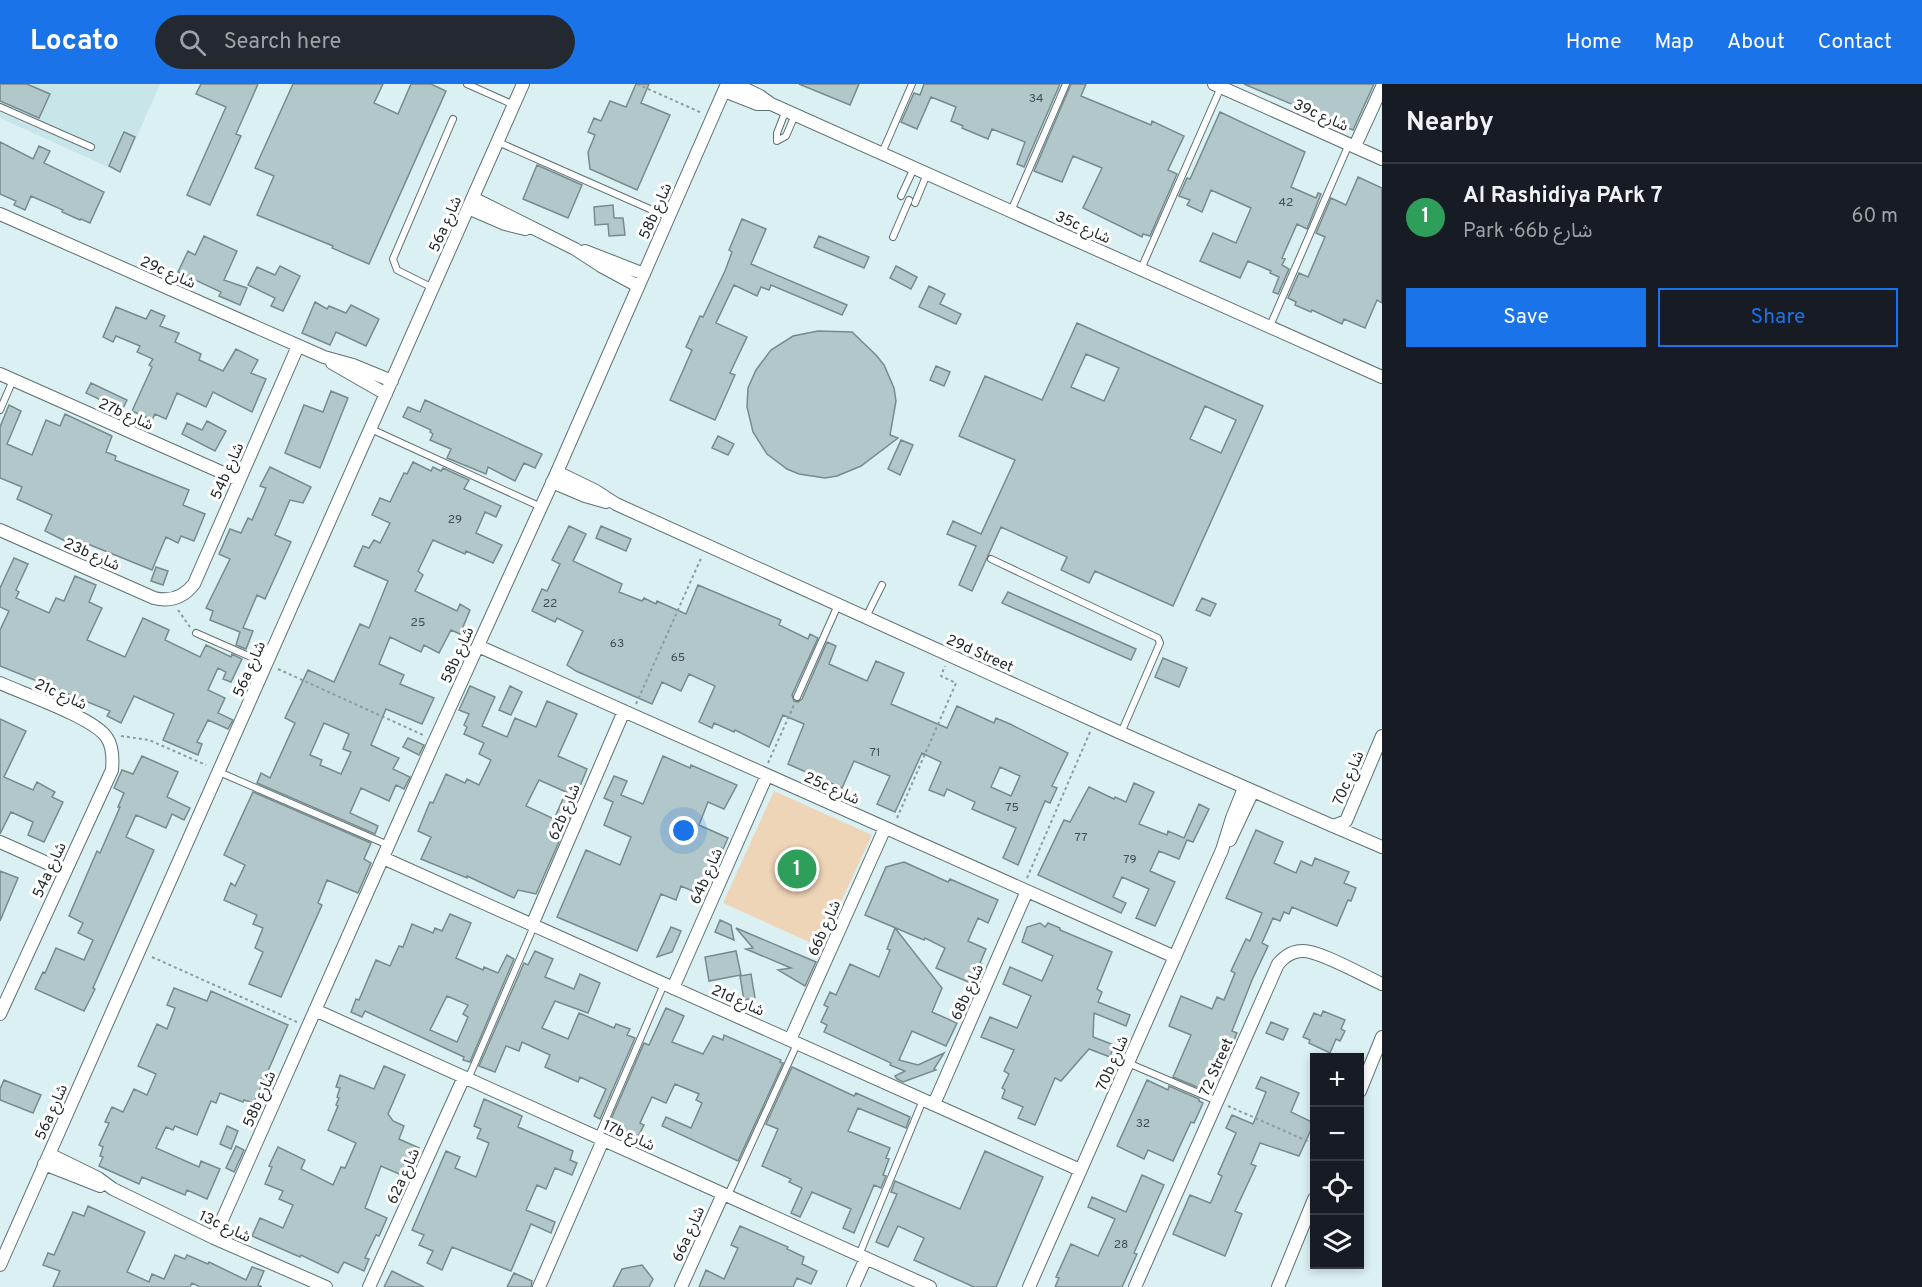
<!DOCTYPE html>
<meta charset="utf-8">
<style>
body{margin:0;font-family:Overpass,"Noto Sans Arabic",sans-serif;background:#242831;color:#f1f3f6}
.controls{position:absolute;right:18px;bottom:18px;display:grid;overflow:hidden;border-radius:0px;box-shadow:0 3px 9px #0003}
.controls button{width:54px;height:54px;display:grid;place-items:center;padding:0;border:0;border-bottom:2px solid #363941;background:#171b24;color:#f1f3f6;font:30px sans-serif}
.you{position:absolute;left:684px;top:747px;width:21px;height:21px;margin:-15px;border:4px solid #fff;border-radius:50%;background:#1a73e8;box-shadow:0 0 0 9px #1a73e833}
.badge{display:grid;place-items:center;width:39px;height:39px;border-radius:50%;background:#1a73e8;color:#fff;font-size:20px;font-weight:700}
.pin{position:absolute;translate:-50% -50%;border:3px solid #fff;box-shadow:0 2px 6px #0006}
.list{margin:0;padding:0;list-style:none}
h2{display:flex;justify-content:space-between;align-items:center;height:78px;margin:0;padding:0 24px;font-size:26px}
h2 small{font-size:20px;font-weight:400;color:#9ea1a6}
.list li{display:grid;grid-template-columns:39px 1fr auto;gap:18px;align-items:center;box-sizing:border-box;height:108px;padding:0 24px;border-top:2px solid #363941}
.list b{display:block;font-size:22px;white-space:nowrap}
.list p{margin:0;font-size:20px;white-space:nowrap;color:#9ea1a6}
.list em{font-size:20px;font-style:normal;color:#9ea1a6}
.actions{display:flex;gap:12px;padding:18px 24px}
.actions a{flex:1;padding:14px 0;border:2px solid #1a73e8;border-radius:0px;text-align:center;font-size:21px;color:#1a73e8}
.actions .main{background:#1a73e8;color:#fff}
.icon{flex:none;width:33px;height:33px;fill:none;stroke:currentColor;stroke-width:2;stroke-linecap:round;stroke-linejoin:round}
.map{position:relative;flex:none;width:1382px;height:1203px;overflow:hidden}
header{display:flex;align-items:center;gap:36px;box-sizing:border-box;height:84px;padding:0 30px;background:#1a73e8;color:#fff}
header strong{font-size:28px}
nav{display:flex;gap:33px;margin-inline-start:auto;font-size:21px}
.search{width:420px;height:54px;background:#242831;display:flex;align-items:center;gap:15px;box-sizing:border-box;padding:0 21px;border-radius:33px;color:#9ea1a6;font-size:22px}
main{display:flex}
aside{flex:1;background:#171b24}
.map>svg:first-child{display:block}
</style>
<header>
<strong>Locato</strong>
<div class="search"><svg class="icon" aria-label="search" viewBox="0 0 24 24"><circle cx="10" cy="10" r="6"/><path d="M15 15l6 6"/></svg>Search here</div>
<nav><a>Home</a><a>Map</a><a>About</a><a>Contact</a></nav>
</header>
<main>
<div class="map">
<svg width="1382" height="1203" viewBox="0 0 1382 1203">
<rect width="100%" height="100%" fill="#dbf0f3"/>
<path fill="#c8e6ea" d="M0 0H160L121 89 0 34Z"/>
<path fill="#efd5b8" d="M774 707 872 751 820 863 723 819Z"/>
<path fill="#b2c7c9" stroke="#778b8d" stroke-width="1.5" fill-rule="evenodd" d="M0 0H27L50 10 39 34 0 17Z
M201 0H258L236 50 241 52 210 121 187 111 226 23 196 10Z
M293 0H383L374 19 398 30 411 0H431L446 7 369 180 332 164 333 162 257 131 274 92 255 84Z
M636 0H649L641 19 670 31 637 106 590 85 588 68 595 51 588 48 594 34 601 37 610 17 626 23Z
M799 0H859L850 21Z
M924 0H1060L1024 83 1017 80 1025 58 992 45 988 55 962 44 963 42 951 37 956 23 931 13 917 45 901 38 914 9 920 11Z
M1071 0H1086L1081 12 1151 41 1152 37 1184 52 1168 86 1177 90 1150 152 1143 150 1142 153 1083 124 1102 84 1073 72 1062 98 1034 87Z
M1244 0H1374L1353 46Z
M1220 28 1305 68 1291 103 1316 114 1318 109 1321 110 1307 145 1297 140 1282 174 1285 175 1282 181 1289 185 1278 210 1273 208 1279 193 1270 189 1271 187 1248 177 1240 194 1200 177 1213 149 1236 159 1251 124 1211 106 1202 128 1187 121 1190 116 1179 112 1187 94 1190 95Z
M124 48 135 53 120 88 109 82Z
M0 58 33 75 39 62 50 67 44 79 104 108 90 139 81 135 80 136 62 128 63 126 31 112 25 126 14 121 16 117 0 110Z
M537 81 582 101 568 134 523 115Z
M1358 93 1382 104V219L1377 216 1365 244 1344 235 1342 240 1312 226 1311 228 1295 221 1296 218 1288 214 1299 189 1308 193 1325 153 1316 149 1331 114 1346 121Z
M613 121 614 134H623L625 151 609 152 608 140 595 141 594 123Z
M742 135 766 145 751 180 847 221 842 231 771 201 769 206 761 203 757 212 734 201 716 239 747 253 730 289 735 291 715 336 670 316 692 266 686 263 700 232 703 233 725 187 732 168 729 166Z
M204 152 237 167 224 196 247 204 240 221 219 212 221 208 178 188 188 167 195 171Z
M819 152 869 173 864 184 814 163Z
M280 182 300 192 283 227 271 222 275 214 248 201 257 183 275 191Z
M896 182 917 193 911 205 890 194Z
M929 202 945 210 940 220 961 230 956 240 919 223Z
M315 218 327 225 329 222 346 229 351 221 379 235 366 262 336 248 330 261 302 249Z
M116 223 146 235 151 226 165 232 160 242 179 249 175 258 201 270 199 276 223 287 236 265 258 276 251 289 266 295 252 328 213 308 206 323 177 309 166 335 155 330 152 336 132 327 152 283 149 281 153 275 137 268 140 262 116 252 113 258 103 253Z
M1077 239 1263 322 1173 522 1095 487 1089 499 1061 486 1067 473 1001 443 972 507 959 501 976 462 947 450 953 437 981 450 1015 376 959 352 985 292 1042 316ZM1086 270 1119 284 1104 317 1071 303ZM1205 322 1236 336 1221 369 1190 355Z
M818 247 852 248 876 271 884 281 894 304 896 317 890 351 898 354 861 382 837 392 825 394 799 390 787 385 767 370 753 348 747 323 748 304 756 286 771 266 793 252Z
M936 282 950 288 944 302 930 296Z
M91 299 127 316 122 326 86 309Z
M331 307 348 314 320 384 285 369 304 321 323 328Z
M425 316 542 370 535 384 524 379 515 397 488 383 486 390 447 374 451 365 430 356 433 350 430 348 431 346 403 333 408 323 420 328Z
M9 321 21 327 7 360 32 371 46 336 60 342 65 330 112 352 106 368 116 372 115 376 189 406 183 421 205 430 194 457 181 452 178 459 166 453 152 486 68 452 65 457 45 447 52 431 17 415 22 403 0 394V343Z
M207 337 226 347 215 367 182 350 187 339 202 346Z
M718 352 734 360 728 371 712 364Z
M901 356 913 361 900 391 888 385Z
M413 378 431 387 433 383 441 387 443 384 469 396 464 405 501 422 496 433 485 428 476 449 502 461 493 479 466 467 465 470 433 456 418 487 423 491 415 507 457 527 460 520 470 526 460 550 451 546 439 569 424 561 421 568 390 553 379 580 404 591 400 600 434 614 422 640 386 625 371 661 399 674 393 685 410 693 404 705 396 701 389 717 361 704 350 729 378 742 375 750 257 699 261 689 270 694 295 639 285 634 308 586 334 598 360 540 369 544 388 497 354 482 363 462 369 464 374 456 380 459 390 439 372 431 380 414 390 418 404 389 407 390ZM324 639 349 650 343 665 351 668 341 690 320 681 322 676 310 671Z
M270 383 311 403 303 419 290 416 275 451 291 458 265 515 257 511 243 544 253 547 246 565 236 561 240 548 210 536 213 527 206 524 230 475 219 470 230 445 241 449 248 434 252 436 266 404 260 402Z
M569 442 586 450 573 477 622 500 619 508 642 517 644 514 656 520 657 517 686 530 698 501 781 536 779 541 808 555 810 550 818 554 792 611 794 617 798 618 802 615 827 558 836 562 829 580 867 597 876 577 904 589 891 620 947 644 957 622 994 639 996 634 1010 640 1068 669 1052 702 1057 704 1050 719 1045 717 1018 781 1003 774 1016 744 972 725 975 718 947 705 944 712 929 706 941 678 922 669 895 728 877 720 890 692 854 677 842 704 788 680 804 640 783 631 769 663 735 646 734 648 714 639 712 644 699 638 715 602 689 590 681 607 662 598 652 620 576 587 567 581 583 547 557 534 555 538 532 527 542 505 547 507 560 480 552 476ZM1000 683 1020 692 1011 712 991 703Z
M601 442 631 455 626 467 596 454Z
M14 474 28 480 16 506 19 508 16 514 49 529 56 514 64 517 75 492 96 501 89 518 102 524 87 556 125 573 143 534 169 546 165 556 200 573 206 561 231 573 232 570 242 575 231 598 223 595 226 588 218 584 208 606 225 614 218 629 233 636 228 645 208 636 197 658 202 660 198 671 163 656 174 630 134 612 121 639 107 632 110 627 78 614 77 617 67 613 69 610 0 582V546L9 527 0 523V504Z
M156 483 168 487 163 501 151 497Z
M1008 508 1136 565 1131 576 1002 519Z
M1202 514 1216 520 1210 532 1196 526Z
M1163 574 1187 584 1179 603 1155 593Z
M470 602 495 613 482 642 507 653 515 634 536 643 547 617 577 630 558 672 587 685 576 712V719L536 810 518 806 514 814 467 792V794L421 775 431 753 418 747 430 718 433 719 446 690 465 699 467 695 479 701 491 676 479 670 484 659 464 650 467 643 464 641 469 630 459 626ZM539 696 566 708 554 735 526 722Z
M510 602 522 608 511 631 499 626Z
M0 635 26 647 4 693 33 706 37 698 55 708 52 713 63 718 44 758 28 751 33 738 11 728 0 750Z
M408 654 424 661 419 671 403 663Z
M142 672 178 688 167 713 190 724 184 736 172 730 166 744 136 731 126 753 154 766 93 904 95 905 84 927 35 905 43 888 45 889 56 864 84 876 93 856 78 849 83 839 69 832 97 767 100 769 120 723H118L124 709 114 704 122 686 133 690Z
M663 672 690 684 691 681 737 701 724 725 708 718 699 741 728 754 723 765 721 764 702 811 681 802 676 816 661 810 637 867 557 833 586 766 620 781 631 753 604 741 613 718 604 714 614 692 627 697 621 711 643 720Z
M1134 699 1154 708 1139 740 1167 751 1168 747 1184 754 1199 720 1209 725 1193 758 1187 756 1179 775 1159 767 1150 787 1175 798 1155 842 1136 834 1149 805 1122 793 1113 813 1126 819 1121 829 1038 791 1064 736 1070 738 1089 703 1114 715 1115 713 1126 718Z
M253 708 371 759 364 775 371 779 358 809 327 796 318 819 322 821 281 913 249 900 263 868 255 864 263 844 253 840 257 831 224 816 231 799 235 802 245 781 224 771Z
M1256 746 1283 758 1274 779 1296 789 1301 777 1312 782 1315 774 1349 788 1344 799 1356 804 1351 817 1348 816 1337 842 1292 823 1289 830 1284 828 1280 837 1273 834 1262 859 1268 862 1252 896 1232 947 1237 949 1227 973 1219 969 1204 1006 1173 993 1191 951 1169 942 1181 912 1212 925 1217 913 1224 916 1235 889 1231 887 1246 855 1250 857 1262 829 1226 814Z
M904 778 948 798 950 795 998 816 988 839 978 834 968 857 986 865 980 879 982 880 973 900 936 884 945 864 925 854 924 856 865 831 886 783Z
M0 787 18 794 0 837Z
M450 830 471 839 456 874 483 886 484 883 498 889 507 871 514 875 470 978 463 976 464 973 365 927 362 933 351 928 356 915 359 916 376 876 390 882 399 862 403 863 412 840 433 849 435 844 442 847ZM447 912 468 921 463 930 468 933 457 958 430 946Z
M720 836 731 841 734 856 715 848Z
M1040 839 1045 843 1048 839 1060 844V846L1112 868 1097 905 1102 908 1098 918 1130 931 1126 942 1094 929 1093 953 1114 961 1110 973 1089 965 1061 997 1055 994 1035 1041 1018 1034 1023 1023 1002 1014 1005 1006 1002 1004 1009 990 1004 987 1014 966 981 953 990 933 1017 944 1031 912 1003 900 1010 883 1042 897 1053 872 1022 858 1027 843Z
M671 843 681 847 672 868 657 873Z
M736 844 816 878 805 902 778 886 791 884 746 865 753 864Z
M895 844 942 904 932 928 957 939 946 962 912 947 899 976 918 981 944 969 934 985 936 986 903 998 897 995 895 992 905 987 890 981 891 979 824 948 827 941 821 938 828 923 824 921 830 908 836 911 850 880 879 893 890 866 887 865Z
M535 867 553 875 545 893 574 905 580 890 600 899 588 929 555 917 542 944 568 955 579 929 614 944 616 940 630 945 627 951 635 954 600 1035 594 1032 606 1005 580 993 578 998 545 983 550 971 522 958 519 967 506 962 495 988 479 982 524 879 528 881Z
M736 867 741 891 709 897 705 873Z
M751 890 755 914 744 916 740 892Z
M174 904 207 917 211 907 288 941 254 1019 244 1016 243 1018 220 1009 216 1019 211 1017 197 1051 175 1042 173 1046 166 1043 156 1064 199 1083 201 1077 220 1085 207 1115 187 1106 185 1111 142 1093 139 1100 99 1082 103 1073 100 1072 103 1063 99 1061 109 1039 105 1038 112 1023 123 1028 134 1005 147 1011 156 990 138 982 157 940 167 945 175 924 167 921Z
M666 924 684 932 672 958 703 970 713 952 723 956 724 951 781 976 780 978 783 979 738 1077 662 1042 666 1033 691 1044 702 1019 696 1016 699 1010 675 1000 666 1019 652 1013 640 1039 644 1041 638 1053 609 1040 644 959 649 961Z
M1323 927 1345 936 1341 945 1345 947 1340 957 1336 955 1330 969 1309 959 1310 956 1303 953 1314 929 1321 932Z
M1271 938 1288 945 1283 956 1266 949Z
M384 982 405 991 388 1030 393 1037 404 1042 399 1055 419 1064 406 1093 381 1082 365 1124 387 1134 379 1152 376 1151 365 1174 369 1175 364 1187 344 1178 338 1189 301 1171 300 1173 252 1152 260 1134 283 1144 293 1121 279 1115 283 1107 265 1100 272 1083 269 1082 278 1063 305 1076 301 1085 333 1101 341 1083 345 1084 356 1059 328 1046 338 1022 336 1021 339 1014 337 1013 340 1004 336 1003 340 991 374 1005Z
M792 983 854 1012 856 1009 910 1033 906 1044 858 1024 848 1047 890 1064 886 1074 889 1075 883 1091 886 1092 881 1104 874 1101 854 1149 843 1144 851 1125 812 1108 800 1133 791 1129 802 1104 789 1098 791 1095 762 1082 778 1045 766 1040Z
M1261 993 1299 1009 1291 1028 1314 1039 1299 1072 1260 1059 1251 1080 1256 1082 1235 1127 1242 1130 1225 1172 1173 1150 1190 1111 1210 1119 1211 1118 1222 1092 1218 1090 1236 1049 1226 1044 1232 1031 1253 1040 1266 1008 1256 1004Z
M4 996 41 1011 33 1029 0 1016V1005Z
M1147 996 1168 1006 1169 1002 1199 1015V1017L1203 1019 1194 1039 1191 1038 1173 1077 1148 1066 1144 1075 1117 1062Z
M484 1015 522 1032 518 1043 573 1067 570 1076 577 1079 572 1091 555 1084 546 1105 537 1101 526 1126 555 1138 551 1149 531 1140 511 1187 452 1163 442 1186 427 1179 433 1167 419 1161 424 1151 412 1146 446 1067 460 1073 455 1084 476 1093 489 1059 477 1054 481 1045 474 1042Z
M227 1042 238 1047 231 1065 220 1060Z
M236 1062 244 1066 234 1088 226 1084Z
M985 1067 1043 1093 996 1203H974L914 1176 924 1154 898 1142 888 1163 876 1158 897 1110 891 1108 895 1097 960 1125Z
M1142 1091 1164 1101 1134 1169 1137 1170 1122 1203H1055L1059 1194 1056 1193 1071 1160 1098 1172 1115 1135 1088 1123 1092 1113 1126 1128Z
M88 1122 145 1148 127 1188 149 1198 152 1190 164 1195 175 1171 185 1175 187 1171 208 1180 209 1178 246 1196 252 1183 264 1187 258 1201 262 1203H200L192 1199 190 1203H53L60 1187 43 1181 48 1169 54 1171 73 1128 84 1132Z
M740 1142 788 1163 787 1165 804 1173 802 1180 817 1187 811 1200 797 1194 793 1203H699L706 1186 724 1195 738 1164 731 1161Z
M642 1181 653 1195 649 1203H613L622 1185Z
M392 1187 424 1203H384Z
M514 1189 532 1197 531 1203H507Z"/>
<g fill="none" stroke-linecap="round" stroke-linejoin="round">
<g stroke="#5e7173" stroke-width="8">
<path id="lane" d="M467 0 514 21
M0 23 91 63
M786 26 777 49V57L786 52 795 31
M498 58 668 133
M882 69 912 0
M901 112 914 84
M915 119 927 90
M1011 127 1066 0
M893 153 909 116
M1141 185 1221 3
M433 204 397 186 393 175 453 35
M1270 242 1349 60
M0 326 13 296
M371 345 541 423
M991 475 1158 554 1160 559 1121 649
M866 533 882 501
M196 549 267 580
M797 613 838 521
M219 688 388 761
M1128 979 1217 1017
M468 995 534 842
M598 1053 664 900
M728 1111 797 960
M859 1171 923 1016"/>
</g>
<g stroke="#5e7173" stroke-width="14">
<path id="street" d="M735 0 760 12 771 20 1382 293
M1214 0 1382 75
M724 7 757 20H771
M1355 62 1382 3
M473 114 575 165 601 182 638 202
M468 124 505 140 525 145
M0 130 324 273 353 281 392 297
M585 167 644 190
M332 279 386 310
M0 290 239 396
M557 388 596 407 616 420 1121 649 1333 742 1346 737 1382 652
M552 398 585 412 606 418
M0 446 154 514C170 518 183 514 194 500L298 262
M478 562 1175 873
M0 599C24 610 95 634 107 654 113 663 113 675 112 686L0 930
M1333 742 1382 763
M1230 756 1253 707
M0 758 65 787
M383 774 1080 1086
M532 841 624 627
M673 904 767 691
M315 926 930 1203
M790 956 885 744
M1360 1007 1382 953
M934 1020 1027 807
M49 1070 98 1094 113 1105 214 1154 326 1203
M44 1080 100 1102
M214 1154 435 656 557 388 727 0
M0 1181 523 0
M369 1203 464 993
M539 1203 603 1056
M681 1203 723 1110
M853 1203 866 1174
M1029 1203 1222 766 1232 734 1244 704
M1135 1203 1278 880C1284 873 1292 867 1302 867 1319 866 1364 892 1382 900
M1278 1203 1314 1115"/>
</g>
<path stroke="#8c9c9e" stroke-width="2" stroke-dasharray="3 3" stroke-linecap="butt" d="M637 0 702 29
M178 526 190 543
M278 585 423 651
M636 620 702 472
M121 652 149 656 206 681
M768 679 794 621
M897 734 956 599 941 592 945 582
M1027 794 1090 648
M152 873 297 938
M1228 1022 1314 1060"/>
<use href="#lane" stroke="#fff" stroke-width="6"/>
<use href="#street" stroke="#fff" stroke-width="12"/>
</g>
<g text-anchor="middle" stroke-width="6" stroke-linejoin="round" paint-order="stroke">
<g font-size="12" fill="#424e4f">
<text x="1036" y="18">34</text>
<text x="1286" y="122">42</text>
<text x="455" y="439">29</text>
<text x="550" y="523">22</text>
<text x="418" y="542">25</text>
<text x="617" y="563">63</text>
<text x="678" y="577">65</text>
<text x="875" y="672">71</text>
<text x="1012" y="727">75</text>
<text x="1081" y="757">77</text>
<text x="1130" y="779">79</text>
<text x="1143" y="1043">32</text>
<text x="1121" y="1164">28</text>
</g>
<g font-size="15" fill="#1d2526" stroke="#fff">
<text transform="translate(1321 31) rotate(24)" y="5">39c شارع</text>
<text transform="translate(655 127) rotate(-66)" y="5">58b شارع</text>
<text transform="translate(445 140) rotate(-66)" y="5">56a شارع</text>
<text transform="translate(1083 143) rotate(24)" y="5">35c شارع</text>
<text transform="translate(168 188) rotate(24)" y="5">29c شارع</text>
<text transform="translate(126 330) rotate(24)" y="5">27b شارع</text>
<text transform="translate(227 387) rotate(-66)" y="5">54b شارع</text>
<text transform="translate(92 470) rotate(24)" y="5">23b شارع</text>
<text transform="translate(980 569) rotate(24)" y="5">29d Street</text>
<text transform="translate(457 571) rotate(-66)" y="5">58b شارع</text>
<text transform="translate(249 585) rotate(-66)" y="5">56a شارع</text>
<text transform="translate(61 610) rotate(24)" y="5">21c شارع</text>
<text transform="translate(1348 694) rotate(-67)" y="5">70c شارع</text>
<text transform="translate(832 704) rotate(24)" y="5">25c شارع</text>
<text transform="translate(564 728) rotate(-67)" y="5">62b شارع</text>
<text transform="translate(49 786) rotate(-65)" y="5">54a شارع</text>
<text transform="translate(706 792) rotate(-66)" y="5">64b شارع</text>
<text transform="translate(824 844) rotate(-66)" y="5">66b شارع</text>
<text transform="translate(967 908) rotate(-66)" y="5">68b شارع</text>
<text transform="translate(738 916) rotate(24)" y="5">21d شارع</text>
<text transform="translate(1112 979) rotate(-66)" y="5">70b شارع</text>
<text transform="translate(1216 983) rotate(-66)" y="5">72 Street</text>
<text transform="translate(259 1015) rotate(-66)" y="5">58b شارع</text>
<text transform="translate(51 1028) rotate(-66)" y="5">56a شارع</text>
<text transform="translate(629 1051) rotate(24)" y="5">17b شارع</text>
<text transform="translate(403 1092) rotate(-66)" y="5">62a شارع</text>
<text transform="translate(225 1142) rotate(25)" y="5">13c شارع</text>
<text transform="translate(688 1150) rotate(-66)" y="5">66a شارع</text>
</g>
</g>
</svg>
<div class="controls">
<button>+</button>
<button>−</button>
<button><svg class="icon" aria-label="locate" viewBox="0 0 24 24"><circle cx="12" cy="12" r="6"/><path d="M12 2v4M12 18v4M2 12h4M18 12h4"/></svg></button>
<button><svg class="icon" aria-label="layers" viewBox="0 0 24 24"><path d="M12 4l9 5-9 5-9-5zM3 14l9 5 9-5"/></svg></button>
</div>
<div class="you"></div>
<div class="pin badge" style="left:797px;top:785px;background:#2e9e5b">1</div>
</div>
<aside>
<h2>Nearby<small></small></h2>
<ul class="list">
<li><span class="badge" style="background:#2e9e5b">1</span><div><b>Al Rashidiya PArk 7</b><p>Park · 66b شارع</p></div><em>60 m</em></li>
</ul>
<div class="actions"><a class="main">Save</a><a>Share</a></div>
</aside>
</main>
